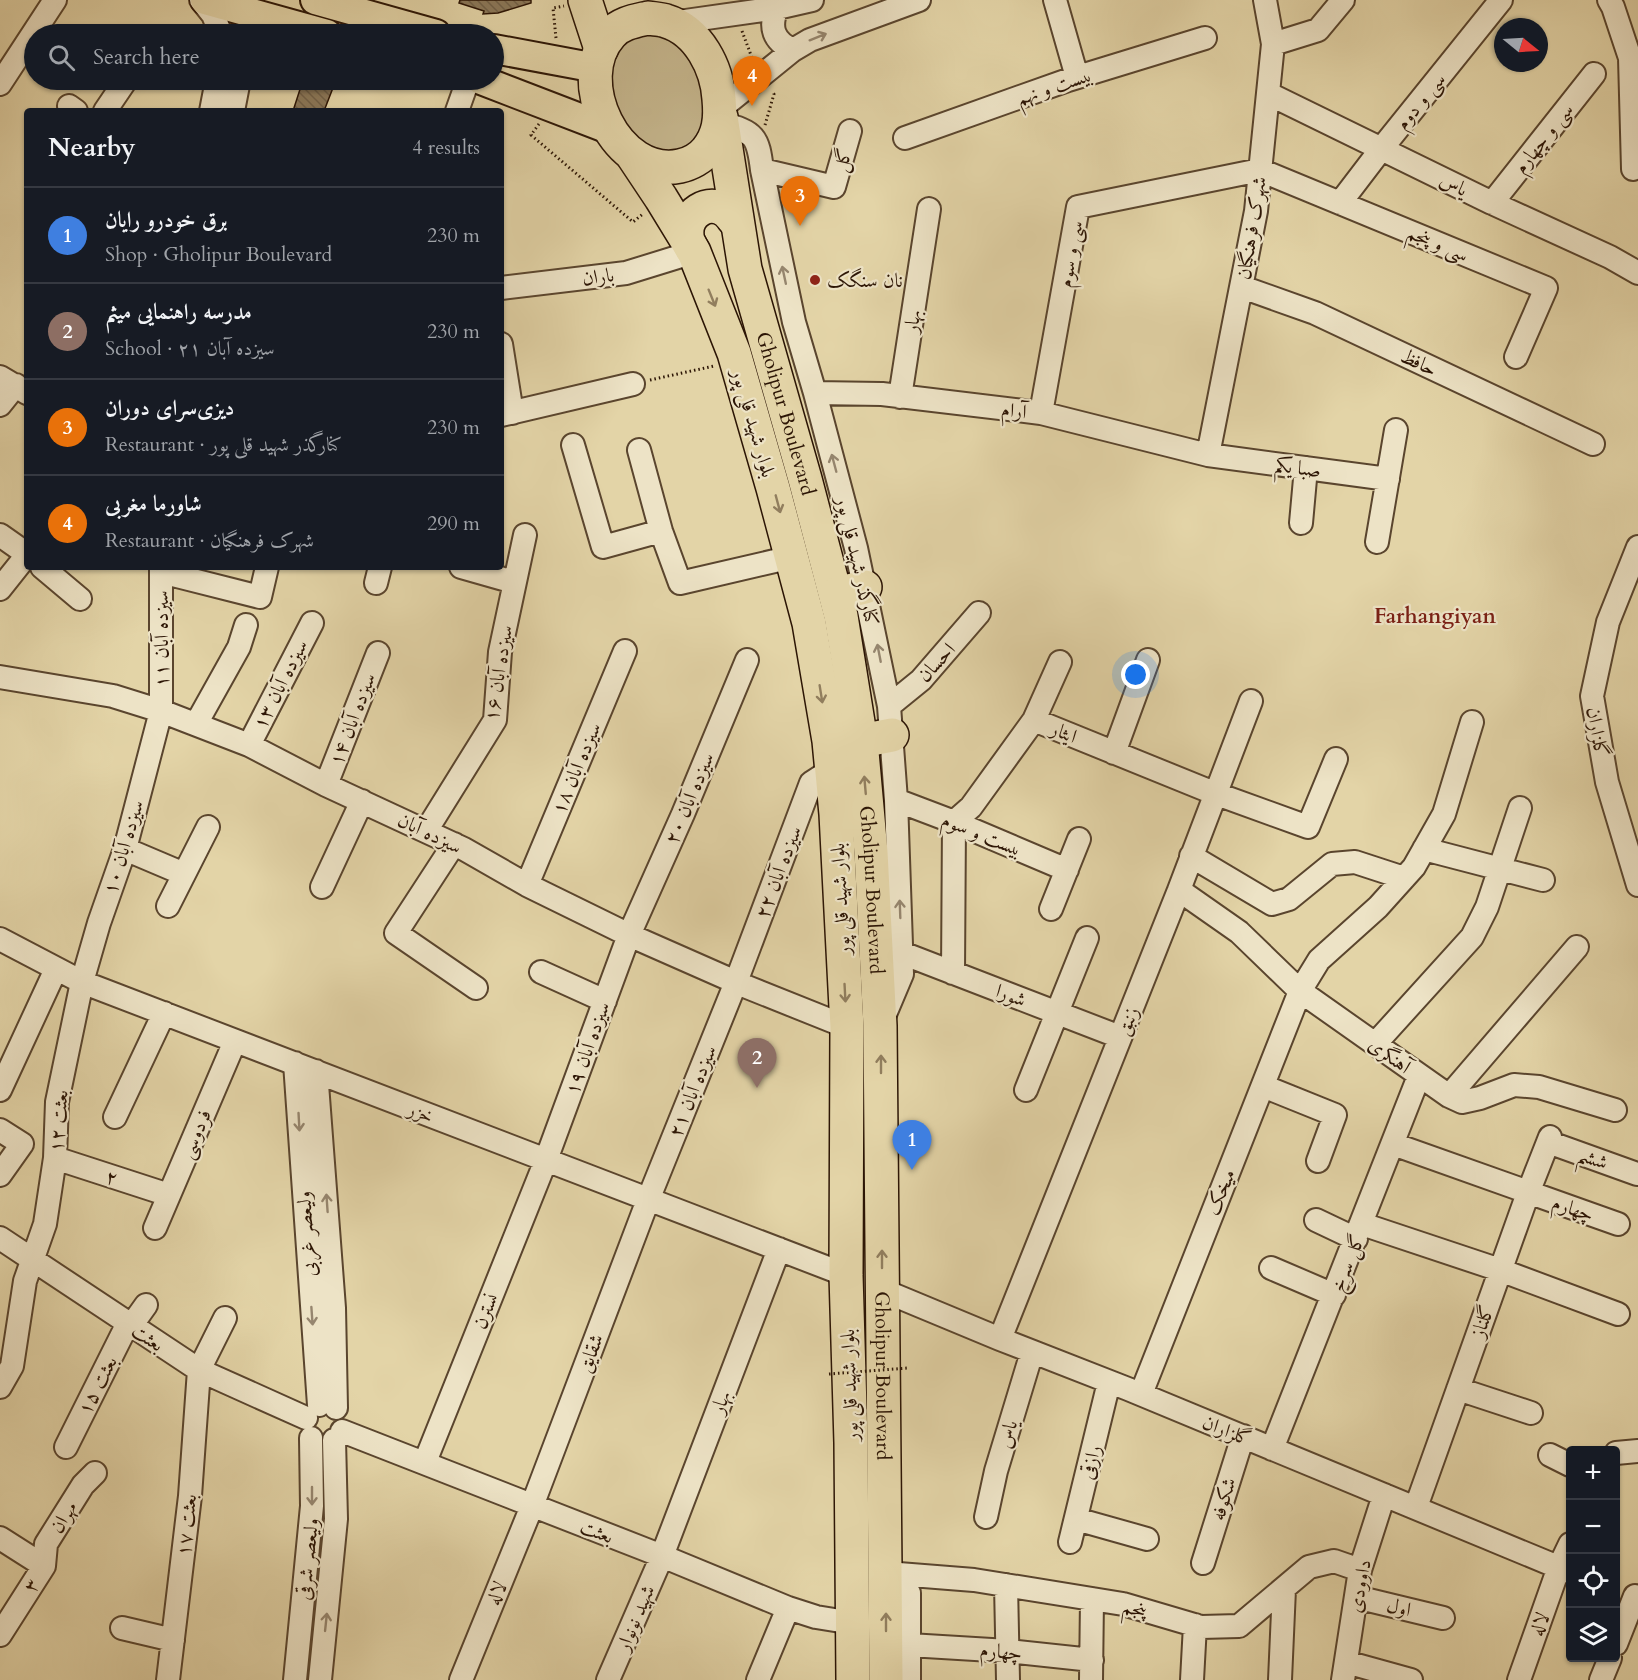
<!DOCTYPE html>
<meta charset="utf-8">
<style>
body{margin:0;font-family:Cardo,Amiri,serif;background:#242831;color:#f1f3f6}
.controls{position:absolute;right:18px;bottom:18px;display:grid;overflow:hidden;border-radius:6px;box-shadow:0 2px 4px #0004}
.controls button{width:54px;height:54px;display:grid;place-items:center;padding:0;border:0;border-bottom:2px solid #363941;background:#171b24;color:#f1f3f6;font:30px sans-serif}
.compass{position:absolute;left:1494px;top:18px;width:54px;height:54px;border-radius:50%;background:#171b24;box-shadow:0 2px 4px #0004;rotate:108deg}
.you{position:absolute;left:1136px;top:675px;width:21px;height:21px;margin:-15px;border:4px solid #fff;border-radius:50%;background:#1a73e8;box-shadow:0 0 0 9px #1a73e833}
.badge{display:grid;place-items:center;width:39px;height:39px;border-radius:50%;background:#c59692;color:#fff;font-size:20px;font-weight:700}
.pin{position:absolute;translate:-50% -50px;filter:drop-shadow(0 2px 3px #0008)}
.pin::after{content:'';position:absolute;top:32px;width:21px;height:18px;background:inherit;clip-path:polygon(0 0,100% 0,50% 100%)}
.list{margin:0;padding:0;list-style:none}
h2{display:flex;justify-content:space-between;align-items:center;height:78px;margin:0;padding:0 24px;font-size:26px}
h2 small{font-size:20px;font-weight:400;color:#9ea1a6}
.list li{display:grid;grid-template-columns:39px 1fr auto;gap:18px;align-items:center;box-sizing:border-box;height:96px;padding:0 24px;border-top:2px solid #363941}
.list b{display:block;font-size:22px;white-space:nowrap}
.list p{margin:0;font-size:20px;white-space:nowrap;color:#9ea1a6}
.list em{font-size:20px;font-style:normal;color:#9ea1a6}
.icon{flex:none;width:33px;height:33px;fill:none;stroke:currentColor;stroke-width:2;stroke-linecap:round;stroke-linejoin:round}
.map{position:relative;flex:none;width:1638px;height:1680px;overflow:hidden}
.search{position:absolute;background:#171b24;box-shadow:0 2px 4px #0004;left:24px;top:24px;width:480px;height:66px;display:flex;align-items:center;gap:15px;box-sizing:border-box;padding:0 21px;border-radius:33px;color:#9ea1a6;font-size:22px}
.panel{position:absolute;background:#171b24;box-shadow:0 2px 4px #0004;left:24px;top:108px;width:480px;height:462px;border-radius:6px}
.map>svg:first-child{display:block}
</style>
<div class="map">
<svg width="1638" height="1680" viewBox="0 0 1638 1680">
<defs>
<pattern id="building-back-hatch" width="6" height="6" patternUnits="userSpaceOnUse" patternTransform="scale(1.5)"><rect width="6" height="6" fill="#8b7859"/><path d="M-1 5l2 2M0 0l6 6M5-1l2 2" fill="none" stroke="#726148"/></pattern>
</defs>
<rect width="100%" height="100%" fill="#e3d4a7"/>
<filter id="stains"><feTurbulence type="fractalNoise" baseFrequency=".00333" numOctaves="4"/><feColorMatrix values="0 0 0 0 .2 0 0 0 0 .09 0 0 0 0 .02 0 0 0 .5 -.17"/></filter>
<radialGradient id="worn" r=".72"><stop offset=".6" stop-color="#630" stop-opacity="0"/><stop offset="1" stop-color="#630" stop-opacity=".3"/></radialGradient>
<path fill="#c4b48b" stroke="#786448" stroke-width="1.5" d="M629 31 677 37 703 68 710 129 681 158 634 146 605 99 612 47Z"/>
<path fill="url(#building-back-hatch)" stroke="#2c1505" stroke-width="1.5" d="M460 0H531V3L498 13 483 14 484 11 459 3Z
M303 80H336L324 111H293Z"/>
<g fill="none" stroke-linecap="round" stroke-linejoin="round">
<g stroke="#5a452e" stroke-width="26">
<path id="minor" d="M201 0 213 15 221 34
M1055 0 1077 77
M1609 0 1613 7 1630 58 1633 169
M777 8C769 27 773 41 793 50
M671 23 777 8 812 0
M254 34 268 18
M1273 44 1318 30 1343 0
M0 84 55 0
M1269 94 1492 203 1610 257 1638 273
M69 106 76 111
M720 109 793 50 810 40 919 0
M105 111 126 80
M211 111 217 80
M233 111 239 80
M457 111 468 80
M721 123C755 132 758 136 762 170L794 322 815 393 856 548 889 706 896 800 902 974 883 1019
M905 138 1068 80 1205 38
M762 170 834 187 850 131
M1340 203 1382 148 1501 0
M1492 203 1594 74
M1242 287 1315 313 1593 444
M501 288 626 273 694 252
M501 344 512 413
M0 377 27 393
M815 393 882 394 1041 413 1208 455 1388 479
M900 397 929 209
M0 405 16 385
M1041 413 1078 207 1260 170 1546 288 1516 357
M501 415 633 384
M573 445 603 547 661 531
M639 450 661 531 680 583 792 557
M1208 455 1256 211 1273 44 1265 0
M1301 523 1306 468
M0 535 27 554
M1377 542 1396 430
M1638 547 1608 622 1592 696 1607 782 1638 885
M42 567 80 599
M461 567 514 582
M161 572 260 597 267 567
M376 583 380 567
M0 589 27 555
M0 677 113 696 161 711 249 745 326 785 464 849 527 885 629 935 747 987 847 1027
M889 706 921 680 979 613
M1034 720 1060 662
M196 724 239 647 246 625
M249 745 312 623
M1114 753 1148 660
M326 785 378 653
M896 800 954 822 1067 870
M426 831 495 720 500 652 525 535
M454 844 396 933 476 988
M125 849 184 874
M1424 849 1543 880
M1191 856 1272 904 1289 899 1332 864 1355 862 1404 878
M527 885 625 651
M322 887 362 801
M1179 890 1239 932 1300 991 1449 1096 1462 1102 1480 1098 1514 1085 1539 1087 1615 1110
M168 906 208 827
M1051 909 1079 839
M0 939 82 982 846 1275
M902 953 1120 1037
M541 972 605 1001
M953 973 954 822 971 807 1034 720 1214 793 1308 827 1336 759
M1375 1044 1472 937 1487 907 1520 808
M295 1063 319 1405
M316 1071 334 1308 336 1408
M1263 1086 1335 1115 1318 1161
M0 1090 56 969
M1026 1090 1087 938
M1449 1096 1577 947
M115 1117 164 1013
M0 1130 22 1144 0 1175
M1548 1142 1637 1174
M1393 1144 1618 1224
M55 1158 169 1195
M1316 1220 1356 1239
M1362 1224 1500 1270 1618 1314
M155 1228 235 1041
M0 1238 199 1370 306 1418
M1271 1268 1334 1295
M882 1290 1000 1339 1128 1389 1570 1572
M131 1326 146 1305
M1000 1339 1179 890 1251 701
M0 1387 12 1366 25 1281 45 1224 55 1158 57 1102 82 982 99 923 125 849 161 711V567
M1458 1389 1531 1413
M1141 1394 1300 991 1319 960 1378 907 1414 867 1444 814 1472 722
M342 1431 662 1556 788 1608 816 1617 853 1623
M66 1447 128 1323
M1272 1449 1419 1076
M1616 1453 1638 1451
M1550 1455 1570 1465
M425 1462 546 1160 629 935 683 814 747 660
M1416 1507 1528 1193 1550 1137
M986 1517 996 1471 1032 1352
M1076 1519 1147 1539
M0 1538 44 1566
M1070 1542 1109 1382
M1203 1563 1243 1436
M886 1573 974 1580 1123 1604 1201 1627 1239 1626 1309 1567 1334 1561 1360 1570
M886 1573 909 1593V1680
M1006 1585 1008 1680
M1356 1597 1443 1618
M122 1628 173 1640
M0 1635 44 1566 46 1544 83 1485 95 1473
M1616 1644 1635 1596
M909 1645 1008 1651 1092 1660
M1346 1662 1411 1680
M168 1680 190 1496 199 1370 225 1318
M295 1680 312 1506 311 1438
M320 1680 336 1519 334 1440
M461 1680 532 1506 648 1200 736 982 811 783 831 770
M608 1680 662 1556 779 1249
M758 1680 788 1608
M1091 1680 1092 1599
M1192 1680 1195 1625
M1280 1680 1284 1589
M1343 1680 1360 1570 1384 1495
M1519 1680 1559 1567 1570 1544
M1601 1680 1610 1658"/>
</g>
<g stroke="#2c1505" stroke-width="32">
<path id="major" d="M205 0 327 34
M315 0 436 34
M494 49 596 68
M481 80 611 130"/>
</g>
<g stroke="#2c1505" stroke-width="36">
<g id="highway">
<path d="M585 0 601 49"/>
<path d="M648 18C654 19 661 19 666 21 699 31 717 68 719 99 721 119 719 135 707 150 701 158 690 164 680 166 617 179 569 80 611 34 621 23 635 21 648 18Z"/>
<path id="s1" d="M721 117 745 269 805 479 841 616 861 741 871 852 880 1026 886 1680"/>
<path d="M633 156 661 198 694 252 734 353 773 488 809 623 829 741 836 814 847 1027 846 1275 851 1443 853 1680"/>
<path d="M692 249C690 245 687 240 687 235 685 214 708 198 726 211 730 214 733 219 736 222"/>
<path d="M836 594 865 587"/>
<path d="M861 741 892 735"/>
</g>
</g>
<path stroke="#2c1505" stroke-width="3" stroke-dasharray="1.5 3" stroke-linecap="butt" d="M742 31 752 58
M556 38 553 8 564 6
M539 124 531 135 633 222 644 213
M765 125 774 94 772 91
M650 380 714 366"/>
<use href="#minor" stroke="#ede3c6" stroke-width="22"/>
<use href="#major" stroke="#e3d4a7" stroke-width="28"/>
<use href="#highway" stroke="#e3d4a7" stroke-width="33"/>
<path stroke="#2c1505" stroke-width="3" stroke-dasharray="1.5 3" stroke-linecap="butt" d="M829 1374 908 1368"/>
</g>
<defs><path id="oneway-shaft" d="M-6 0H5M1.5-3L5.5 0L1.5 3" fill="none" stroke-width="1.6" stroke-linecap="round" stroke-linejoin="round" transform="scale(1.5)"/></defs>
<g stroke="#96866f">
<use href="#oneway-shaft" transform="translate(818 37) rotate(-22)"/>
<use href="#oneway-shaft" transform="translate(784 275) rotate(-102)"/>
<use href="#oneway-shaft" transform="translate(834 463) rotate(-105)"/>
<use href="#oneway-shaft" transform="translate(879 653) rotate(-101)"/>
<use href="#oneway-shaft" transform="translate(900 909) rotate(-92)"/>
<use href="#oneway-shaft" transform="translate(299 1122) rotate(87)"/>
<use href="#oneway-shaft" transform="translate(327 1203) rotate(-94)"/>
<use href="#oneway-shaft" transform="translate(312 1316) rotate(86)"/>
<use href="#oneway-shaft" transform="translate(312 1496) rotate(90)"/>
<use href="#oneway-shaft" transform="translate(326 1622) rotate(-84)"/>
</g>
<g stroke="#917e5e">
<use href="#oneway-shaft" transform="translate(712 298) rotate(68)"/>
<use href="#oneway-shaft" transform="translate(778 504) rotate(75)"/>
<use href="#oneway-shaft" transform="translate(821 694) rotate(81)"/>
<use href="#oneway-shaft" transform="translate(865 785) rotate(-95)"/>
<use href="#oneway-shaft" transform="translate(845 993) rotate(87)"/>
<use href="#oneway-shaft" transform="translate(881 1064) rotate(-90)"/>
<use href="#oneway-shaft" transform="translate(882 1259) rotate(-90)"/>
<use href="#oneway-shaft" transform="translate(886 1622) rotate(-90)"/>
</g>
<circle fill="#8f2418" stroke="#ede3c6" stroke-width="2" cx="815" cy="280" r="6"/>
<g text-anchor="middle" stroke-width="4.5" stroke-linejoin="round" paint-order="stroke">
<g font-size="20" fill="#2c1505" stroke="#ede3c6">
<text transform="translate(1054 86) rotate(-19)" y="7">بیست و نهم</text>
<text transform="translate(1420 101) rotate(-51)" y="7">سی و دوم</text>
<text transform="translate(1543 138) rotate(-52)" y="7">سی و چهارم</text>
<text transform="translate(842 160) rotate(-74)" y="7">گل</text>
<text transform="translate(1454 184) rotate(27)" y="7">یاس</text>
<text transform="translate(1251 228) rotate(-81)" y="7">شهرک فرهنگیان</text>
<text transform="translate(1438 243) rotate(23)" y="7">سی و پنجم</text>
<text transform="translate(1070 254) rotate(-80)" y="7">سی و سوم</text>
<text transform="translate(598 276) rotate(-7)" y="7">باران</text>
<text transform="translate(912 321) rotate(-81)" y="7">بهار</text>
<text transform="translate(1419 362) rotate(25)" y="7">حافظ</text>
<text transform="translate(1014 410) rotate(7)" y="7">آرام</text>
<text dy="7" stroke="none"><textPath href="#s1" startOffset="304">Gholipur Boulevard</textPath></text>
<text transform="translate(754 423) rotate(74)" y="7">بلوار شهید قلی پور</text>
<text transform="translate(1298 467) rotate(8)" y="7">صبا یکم</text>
<text transform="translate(858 561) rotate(77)" y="7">کنارگذر شهید قلی پور</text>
<text transform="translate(161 639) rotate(-90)" y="7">سیزده آبان ۱۱</text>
<text transform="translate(936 662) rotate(-47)" y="7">احسان</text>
<text transform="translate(498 673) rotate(-81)" y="7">سیزده آبان ۱۶</text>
<text transform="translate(280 684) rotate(-63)" y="7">سیزده آبان ۱۳</text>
<text transform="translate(352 719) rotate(-69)" y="7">سیزده آبان ۱۴</text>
<text transform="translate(1064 732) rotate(22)" y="7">ایثار</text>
<text transform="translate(1598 732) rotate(80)" y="7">گلزاران</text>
<text transform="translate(576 768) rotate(-67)" y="7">سیزده آبان ۱۸</text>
<text transform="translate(689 798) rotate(-67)" y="7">سیزده آبان ۲۰</text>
<text transform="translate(430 833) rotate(26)" y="7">سیزده آبان</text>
<text transform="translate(982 834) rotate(22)" y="7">بیست و سوم</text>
<text transform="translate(123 847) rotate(-73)" y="7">سیزده آبان ‍۱۰</text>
<text transform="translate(778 872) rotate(-69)" y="7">سیزده آبان ۲۲</text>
<text dy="7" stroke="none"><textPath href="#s1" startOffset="790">Gholipur Boulevard</textPath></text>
<text transform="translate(840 899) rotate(-93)" y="7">بلوار شهید قلی پور</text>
<text transform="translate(1011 995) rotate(21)" y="7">شورا</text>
<text transform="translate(1127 1021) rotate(-68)" y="7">زنبق</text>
<text transform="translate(587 1048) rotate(-70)" y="7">سیزده آبان ۱۹</text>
<text transform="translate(1390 1055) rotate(36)" y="7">آهنگری</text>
<text transform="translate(692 1091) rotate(-68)" y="7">سیزده آبان ۲۱</text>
<text transform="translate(421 1112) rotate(21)" y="7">خزر</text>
<text transform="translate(58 1121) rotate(-85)" y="7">بعثت ۱۲</text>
<text transform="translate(195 1134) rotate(-67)" y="7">فردوسی</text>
<text transform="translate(1593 1158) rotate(20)" y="7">ششم</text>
<text transform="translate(112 1177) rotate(18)" y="7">۲</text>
<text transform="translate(1220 1192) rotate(-68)" y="7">میخک</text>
<text transform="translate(1573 1208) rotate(19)" y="7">چهارم</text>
<text transform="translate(306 1234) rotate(-94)" y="7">ولیعصر غربی</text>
<text transform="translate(1347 1263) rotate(-68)" y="7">گل سرخ</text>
<text transform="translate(485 1311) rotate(-68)" y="7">نسترن</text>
<text transform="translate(1482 1321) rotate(-70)" y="7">گلناز</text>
<text transform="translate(148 1337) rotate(34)" y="7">بعثت</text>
<text transform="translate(590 1353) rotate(-69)" y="7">شقایق</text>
<text dy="7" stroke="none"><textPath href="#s1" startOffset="1276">Gholipur Boulevard</textPath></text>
<text transform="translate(97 1385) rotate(-63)" y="7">بعثت ۱۵</text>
<text transform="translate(849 1385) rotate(-92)" y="7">بلوار شهید قلی پور</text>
<text transform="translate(720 1402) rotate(-69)" y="7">بهار</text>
<text transform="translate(1227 1430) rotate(22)" y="7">گلزاران</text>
<text transform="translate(1007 1434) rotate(-74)" y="7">یاس</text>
<text transform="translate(1090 1462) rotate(-76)" y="7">رازقی</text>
<text transform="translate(1223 1499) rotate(-73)" y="7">شکوفه</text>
<text transform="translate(63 1517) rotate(-58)" y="7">مهران</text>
<text transform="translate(186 1525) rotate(-84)" y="7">بعثت ۱۷</text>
<text transform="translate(597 1531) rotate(21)" y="7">بعثت</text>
<text transform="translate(307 1559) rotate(-84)" y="7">ولیعصر شرقی</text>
<text transform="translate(31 1585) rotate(-58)" y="7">۳</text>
<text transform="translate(1359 1586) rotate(-79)" y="7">داوودی</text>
<text transform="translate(496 1593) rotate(-68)" y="7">لاله</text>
<text transform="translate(1399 1607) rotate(13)" y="7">اول</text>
<text transform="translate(1135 1608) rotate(15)" y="7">پنجم</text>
<text transform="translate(635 1618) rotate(-67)" y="7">شهید نونوار</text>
<text transform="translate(1539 1624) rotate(-70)" y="7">لاله</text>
<text transform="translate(1001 1651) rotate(5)" y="7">چهارم</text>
</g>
<g font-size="20" fill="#2c1505" stroke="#ede3c6" text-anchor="start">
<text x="827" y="287">نان سنگک</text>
</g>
<g font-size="21" font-weight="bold" fill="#7a1f14" stroke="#ede3c6">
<text x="1435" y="623">Farhangiyan</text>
</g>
</g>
<rect width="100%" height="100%" filter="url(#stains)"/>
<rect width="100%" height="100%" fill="url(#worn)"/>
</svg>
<div class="controls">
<button>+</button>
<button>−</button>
<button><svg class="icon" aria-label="locate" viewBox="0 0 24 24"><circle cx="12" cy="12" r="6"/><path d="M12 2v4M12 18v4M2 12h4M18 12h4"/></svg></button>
<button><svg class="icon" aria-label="layers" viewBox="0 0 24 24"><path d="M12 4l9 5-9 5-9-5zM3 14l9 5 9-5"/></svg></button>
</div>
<svg class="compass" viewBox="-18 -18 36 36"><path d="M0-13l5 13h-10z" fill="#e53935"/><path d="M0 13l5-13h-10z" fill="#9ea1a6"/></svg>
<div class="you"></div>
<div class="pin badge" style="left:912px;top:1170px;background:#3f7fe0">1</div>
<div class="pin badge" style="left:757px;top:1088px;background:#8d6e63">2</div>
<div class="pin badge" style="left:800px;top:226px;background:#e8710a">3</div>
<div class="pin badge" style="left:752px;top:106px;background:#e8710a">4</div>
<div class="search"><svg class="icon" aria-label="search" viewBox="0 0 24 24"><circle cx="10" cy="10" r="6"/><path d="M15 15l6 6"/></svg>Search here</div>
<section class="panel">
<h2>Nearby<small>4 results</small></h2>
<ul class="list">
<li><span class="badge" style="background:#3f7fe0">1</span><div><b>برق خودرو رایان</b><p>Shop · Gholipur Boulevard</p></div><em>230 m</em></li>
<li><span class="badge" style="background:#8d6e63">2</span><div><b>مدرسه راهنمایی میثم</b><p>School · سیزده آبان ۲۱</p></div><em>230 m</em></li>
<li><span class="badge" style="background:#e8710a">3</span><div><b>دیزی‌سرای دوران</b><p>Restaurant · کنارگذر شهید قلی پور</p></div><em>230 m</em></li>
<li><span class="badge" style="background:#e8710a">4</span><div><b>شاورما مغربی</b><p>Restaurant · شهرک فرهنگیان</p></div><em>290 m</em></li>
</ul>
</section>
</div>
